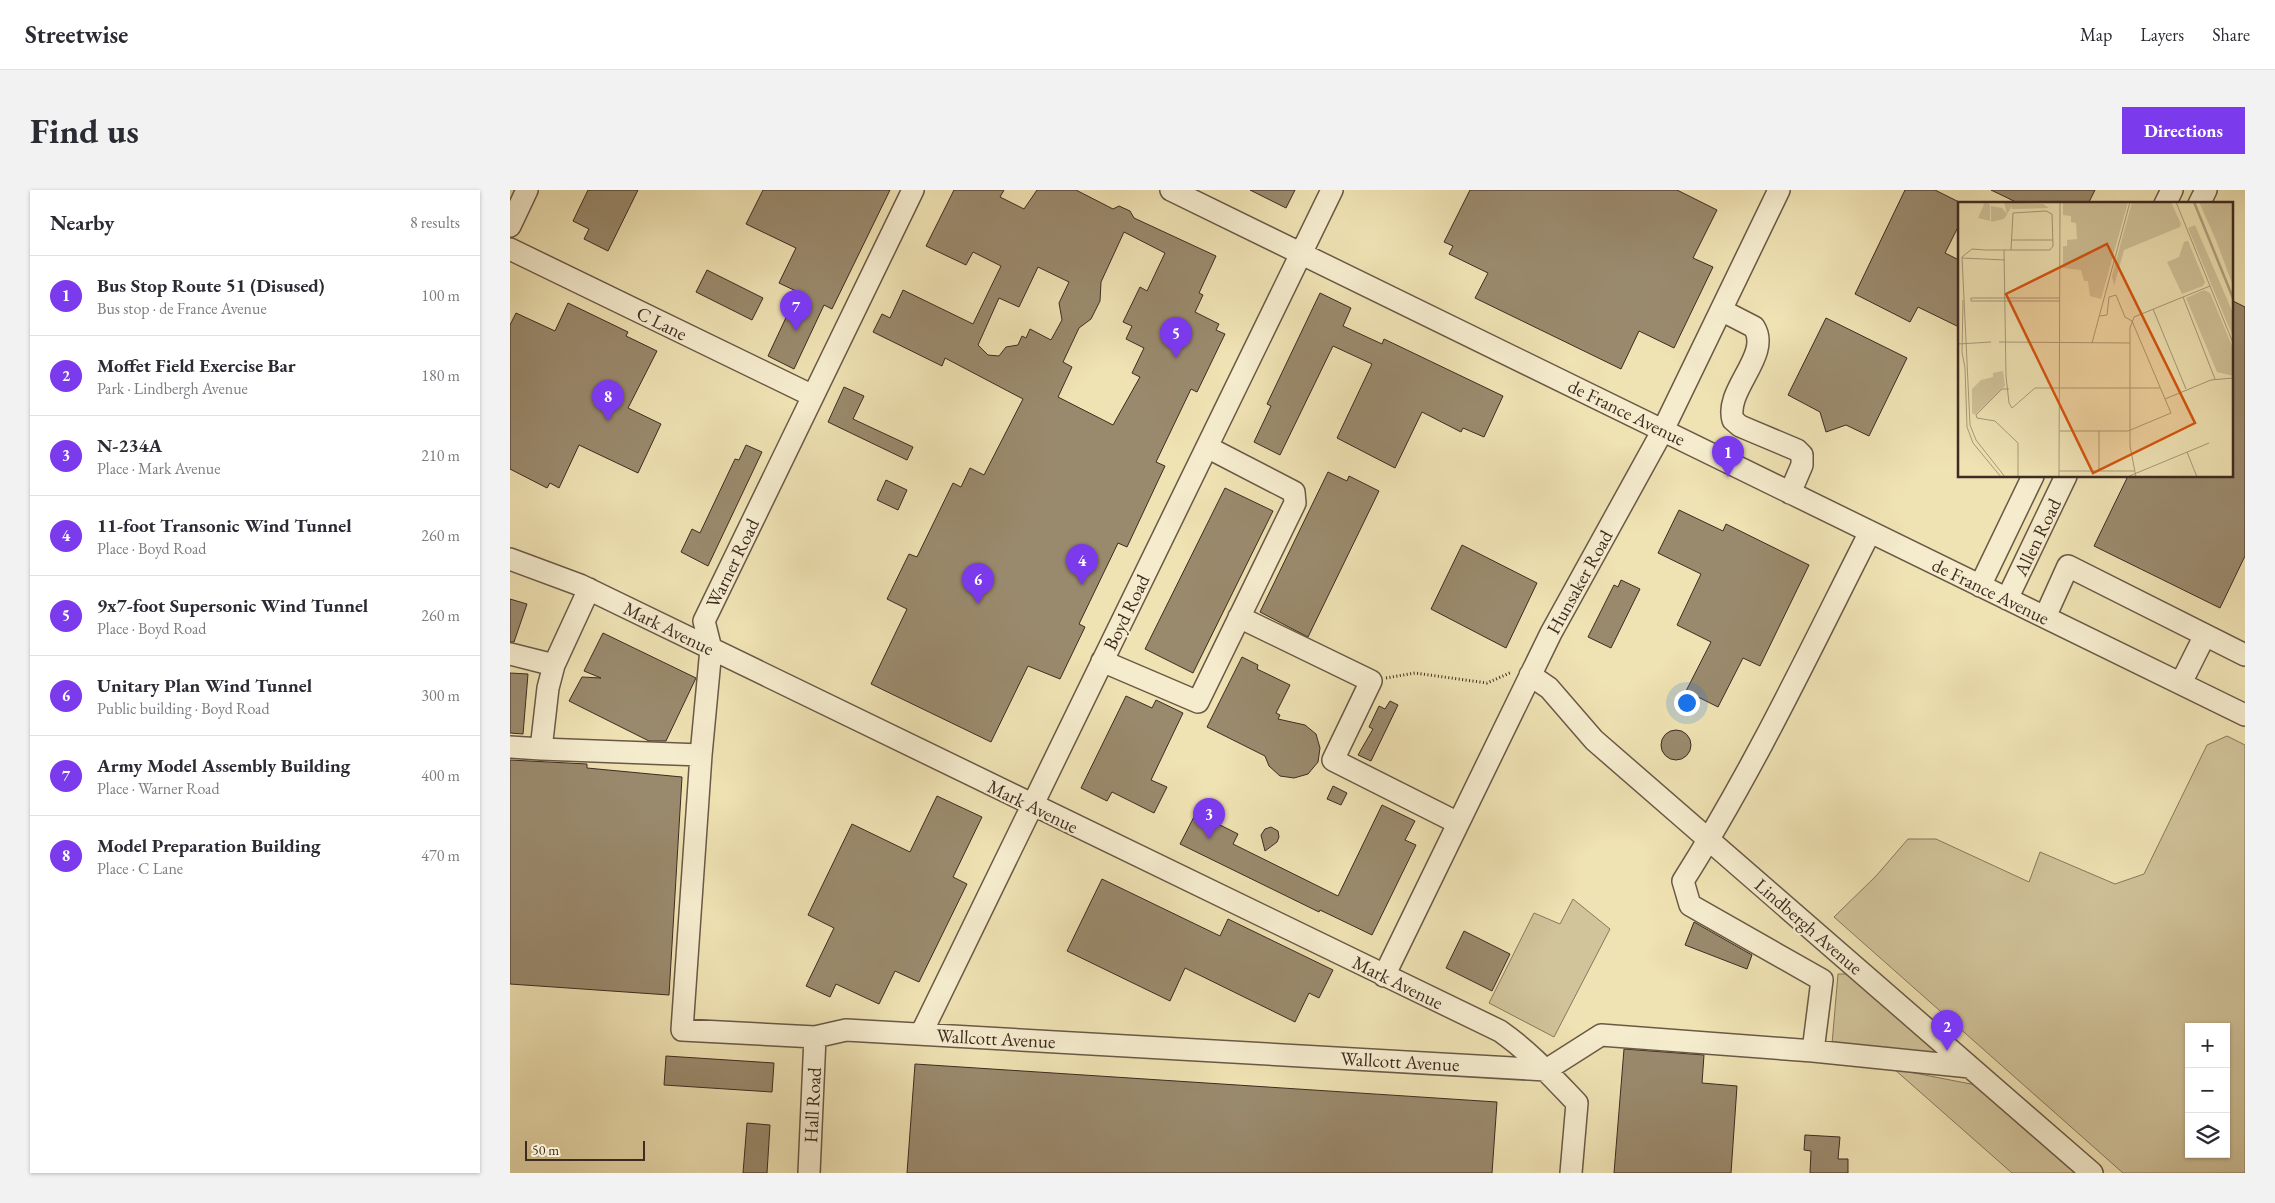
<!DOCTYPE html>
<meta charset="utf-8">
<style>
body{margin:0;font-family:"EB Garamond",serif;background:#f2f2f3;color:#2b2b33}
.controls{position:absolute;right:15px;bottom:15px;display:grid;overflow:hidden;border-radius:0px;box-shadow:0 1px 4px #0004}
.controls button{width:45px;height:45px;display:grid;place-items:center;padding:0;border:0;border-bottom:1px solid #e1e1e2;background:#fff;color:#2b2b33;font:25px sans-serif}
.scale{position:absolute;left:15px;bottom:12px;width:120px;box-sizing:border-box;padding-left:5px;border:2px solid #3e2b21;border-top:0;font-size:14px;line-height:18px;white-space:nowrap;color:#3e2b21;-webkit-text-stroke:4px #f5ecce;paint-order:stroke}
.you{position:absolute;left:1176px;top:512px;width:18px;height:18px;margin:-12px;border:4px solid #fff;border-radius:50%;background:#1a73e8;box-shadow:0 0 0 8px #1a73e833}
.badge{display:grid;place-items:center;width:32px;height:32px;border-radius:50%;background:#7c3aed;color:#fff;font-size:16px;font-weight:700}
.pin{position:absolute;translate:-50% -41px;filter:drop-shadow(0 1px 2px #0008)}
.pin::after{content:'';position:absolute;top:26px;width:18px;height:15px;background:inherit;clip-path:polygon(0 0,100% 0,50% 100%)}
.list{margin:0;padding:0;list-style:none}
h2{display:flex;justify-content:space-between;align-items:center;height:65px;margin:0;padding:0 20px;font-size:21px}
h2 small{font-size:16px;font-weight:400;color:#7c7c81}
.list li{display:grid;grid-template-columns:32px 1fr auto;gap:15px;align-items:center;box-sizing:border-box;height:80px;padding:0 20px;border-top:1px solid #e1e1e2}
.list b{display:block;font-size:19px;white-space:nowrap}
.list p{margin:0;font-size:16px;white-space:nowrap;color:#7c7c81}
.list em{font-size:16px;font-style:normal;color:#7c7c81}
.icon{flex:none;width:28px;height:28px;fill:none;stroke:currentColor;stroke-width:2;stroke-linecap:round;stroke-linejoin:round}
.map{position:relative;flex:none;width:1735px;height:983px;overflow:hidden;border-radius:0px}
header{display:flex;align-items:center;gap:30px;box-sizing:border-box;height:70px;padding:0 25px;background:#fff;border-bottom:1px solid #e1e1e2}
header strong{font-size:24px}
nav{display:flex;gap:28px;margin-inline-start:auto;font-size:18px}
.intro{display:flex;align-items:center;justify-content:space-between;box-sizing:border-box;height:120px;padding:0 30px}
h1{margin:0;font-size:35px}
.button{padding:12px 22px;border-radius:0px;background:#7c3aed;color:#fff;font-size:18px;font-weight:700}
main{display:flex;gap:30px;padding:0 30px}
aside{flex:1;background:#fff;border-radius:0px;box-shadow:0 1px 4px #0004}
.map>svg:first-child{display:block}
</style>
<header>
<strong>Streetwise</strong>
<nav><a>Map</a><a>Layers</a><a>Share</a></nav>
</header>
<div class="intro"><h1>Find us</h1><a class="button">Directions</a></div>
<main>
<aside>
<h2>Nearby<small>8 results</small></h2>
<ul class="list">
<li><span class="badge">1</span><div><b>Bus Stop Route 51 (Disused)</b><p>Bus stop · de France Avenue</p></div><em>100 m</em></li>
<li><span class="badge">2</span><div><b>Moffet Field Exercise Bar</b><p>Park · Lindbergh Avenue</p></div><em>180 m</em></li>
<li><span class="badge">3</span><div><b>N-234A</b><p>Place · Mark Avenue</p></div><em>210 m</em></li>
<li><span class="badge">4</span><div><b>11-foot Transonic Wind Tunnel</b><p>Place · Boyd Road</p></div><em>260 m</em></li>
<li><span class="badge">5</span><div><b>9x7-foot Supersonic Wind Tunnel</b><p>Place · Boyd Road</p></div><em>260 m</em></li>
<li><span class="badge">6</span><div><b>Unitary Plan Wind Tunnel</b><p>Public building · Boyd Road</p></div><em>300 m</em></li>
<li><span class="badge">7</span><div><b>Army Model Assembly Building</b><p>Place · Warner Road</p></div><em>400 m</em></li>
<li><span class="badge">8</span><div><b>Model Preparation Building</b><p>Place · C Lane</p></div><em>470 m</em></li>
</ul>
</aside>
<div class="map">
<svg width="1735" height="983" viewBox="0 0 1735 983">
<rect width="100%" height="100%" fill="#efe2b3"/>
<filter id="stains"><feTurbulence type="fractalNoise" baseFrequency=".004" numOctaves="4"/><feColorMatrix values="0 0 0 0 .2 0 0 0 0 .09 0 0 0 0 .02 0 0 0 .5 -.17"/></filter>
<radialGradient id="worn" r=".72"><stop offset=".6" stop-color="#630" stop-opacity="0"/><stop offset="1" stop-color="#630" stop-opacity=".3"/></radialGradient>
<path fill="#d1c39a" stroke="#88775e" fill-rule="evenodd" d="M1717 546 1735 555V983H1613L1324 727 1366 686 1398 649H1426L1519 692 1530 662 1605 694 1634 684 1697 555ZM1679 837H1716V964H1679Z
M1063 709 1100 739 1044 847 979 813 1024 723 1050 734Z
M1328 784H1341L1433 866 1322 854Z
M1384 879 1471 896 1566 983H1502Z"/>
<path fill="#9a8a6d" stroke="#3e2b21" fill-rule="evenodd" d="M78 0H128L98 61 74 49 79 39 63 31Z
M253 0H380L322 119 314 115 284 179 258 166 288 102 269 93 286 58 236 34Z
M444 0H494L490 7 514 19 527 0H566L603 19 609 16 620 21 624 28 706 66 689 103 693 105 685 122 709 134 706 140 715 144 687 202 681 199 646 272 655 276 617 357 608 353 569 434 575 437 550 489 518 476 481 552 361 494 397 419 377 409 399 364 407 367 443 293 451 297 460 278 474 285 513 209 435 168 432 176 363 142 372 124 380 128 393 100 463 134 491 76 463 62 456 75 416 56ZM614 42 655 63 637 101 630 97 613 132 622 136 616 149 634 158 622 183 630 187 603 235 548 207 562 177 553 172 569 138 581 129 590 111 591 92ZM528 77 559 92 549 113 552 130 541 150 520 139 516 148 512 146 508 155 496 157 489 166 478 165 468 155 489 108 509 117Z
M740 0H785L776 18Z
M960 0H1167L1207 20 1183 68 1203 77 1164 158 1129 141 1111 179 965 108 978 83 939 64 943 56 934 52Z
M1395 0H1425L1449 12V35L1435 63 1449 70V137L1408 117 1400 132 1345 104Z
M1481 0H1585L1578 14H1510Z
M197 80 253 108 242 130 186 102Z
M810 103 841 118 833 136 872 154 874 149 993 206 974 247 953 238 951 242 912 222 885 278 827 248 862 174 823 156 770 265 744 252 761 216 757 214Z
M1721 110 1735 117V366L1710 418 1584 356 1618 286H1721Z
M58 113 118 142 116 146 147 161 118 218 151 234 128 283 69 255 49 298 40 293 37 298 0 279V135L6 123 45 141Z
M1316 128 1397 168 1359 246 1336 235 1316 242 1310 222 1278 205Z
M334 197 354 206 343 229 403 257 397 270 318 232Z
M236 255 252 262 198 376 171 362 182 339 190 343 225 269 229 270Z
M818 282 837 291 839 286 869 301 798 447 750 422Z
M376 290 397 300 388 320 367 310Z
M715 298 763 321 683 483 635 459Z
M1169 320 1213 341 1216 334 1299 375 1250 476 1233 468 1208 517 1176 501 1201 452 1167 435 1191 384 1148 363Z
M952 355 1027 393 996 458 921 419Z
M1111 390 1130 399 1101 458 1078 447 1104 395 1108 397Z
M0 409 17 414 4 452H0Z
M93 443 186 488 156 551H139L59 511 72 487 91 488 74 481Z
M732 467 748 475 747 479 780 495 766 523 770 525 768 529 795 535 806 544 810 558 808 572 798 584 784 588 770 586 759 576 755 566 697 537Z
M0 483 18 484 13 544 0 543Z
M616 506 642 518 646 510 673 523 641 590 657 597 644 623 602 602 597 611 571 598Z
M880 511 888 515 861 571 848 565 863 539 859 537 869 516 875 519Z
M1151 555a15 15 0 1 1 30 0a15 15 0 1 1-30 0Z
M0 570 77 574V578L172 587 159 805 0 794Z
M823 596 837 603 831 615 817 609Z
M427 606 472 627 443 687 457 694 409 792 385 781 369 814 326 794 320 807 296 796 324 738 298 725 342 634 400 662Z
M872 615 905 631 895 650 906 655 862 745 810 720 809 722 670 654 686 623 728 644 723 654 828 706Z
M761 637 768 641 769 647 767 652 755 661 751 645 755 639Z
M592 689 710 746 718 729 823 780 809 808 799 803 785 832 675 778 660 811 557 761Z
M1184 732 1242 765 1237 779 1175 755Z
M954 741 1000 764 982 801 936 778Z
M1114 859 1194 865 1192 893 1227 896 1221 983H1104Z
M156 866 264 873 262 902 154 895Z
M405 874 987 912 982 983H397Z
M237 933 260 935 257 983H233Z
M1295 945 1330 947 1328 969H1338V983H1300L1301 961 1294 960Z"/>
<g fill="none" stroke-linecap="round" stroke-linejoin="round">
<g stroke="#6a5946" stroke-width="24">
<path id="minor" d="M403 0 194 431 201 459 191 565 172 840 305 847 336 840 1036 880 1091 845 1303 861 1312 790 1180 715 1173 691C1244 579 1300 460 1360 342
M661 0 1735 525
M1655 14 1662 0
M1689 14 1696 0
M0 36 17 0
M0 59 303 206
M1211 120 1244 137C1262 165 1214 200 1223 230L1230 236 1287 260 1292 265V275L1280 303
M0 369 70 395 990 841C1020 862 1042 887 1067 913L1061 983
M1470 396 1523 286
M79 399 44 475 38 498 31 559 191 565
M1497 409 1556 286
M729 427 861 491 823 570 948 633
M1535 427 1558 376 1735 465
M0 464 44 475
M592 471 688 512 785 313 784 302 697 257
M1020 485 1039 498 1084 550 1582 983
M1671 493 1695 445
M0 557 31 559
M874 786 1041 443 1153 240 1269 0
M411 844 822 0
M1303 861 1460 877
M299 983 305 847"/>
</g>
<path stroke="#3e2b21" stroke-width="3" stroke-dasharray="1 2.5" stroke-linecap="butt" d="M876 488 905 483 977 493 1002 482"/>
<use href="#minor" stroke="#f5ecce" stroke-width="21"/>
</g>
<g text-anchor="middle" stroke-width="4.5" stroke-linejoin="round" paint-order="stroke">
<g font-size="19" fill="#3e2b21" stroke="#f5ecce">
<text transform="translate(152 133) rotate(26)" y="7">C Lane</text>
<text transform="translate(1117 222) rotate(26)" y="7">de France Avenue</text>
<text transform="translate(1527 347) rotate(-64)" y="7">Allen Road</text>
<text transform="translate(222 373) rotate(-64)" y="7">Warner Road</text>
<text transform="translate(1069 392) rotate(-61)" y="7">Hunsaker Road</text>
<text transform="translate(1481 401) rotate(26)" y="7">de France Avenue</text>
<text transform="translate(616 422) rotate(-64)" y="7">Boyd Road</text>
<text transform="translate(159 438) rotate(26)" y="7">Mark Avenue</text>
<text transform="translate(523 616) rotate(26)" y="7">Mark Avenue</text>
<text transform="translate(1299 736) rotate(41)" y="7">Lindbergh Avenue</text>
<text transform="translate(888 792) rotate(26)" y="7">Mark Avenue</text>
<text transform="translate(486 848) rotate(3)" y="7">Wallcott Avenue</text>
<text transform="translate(890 871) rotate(3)" y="7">Wallcott Avenue</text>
<text transform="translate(302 915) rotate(-87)" y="7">Hall Road</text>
</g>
</g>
<g transform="translate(1448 12)">
<rect width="275" height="275" fill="#efe2b3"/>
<path d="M27 0 32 3V19L20 16ZM46 0 85 2 91 6 54 7V4L46 17 33 20V4L44 6 49 12ZM105 0H170L143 97 132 94 130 79H126L123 68 105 66V44H109V38L119 37 118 21 113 20V14L105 13ZM174 0H213L223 22 222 25 166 48 156 84 154 74ZM241 0H275V84L258 38ZM237 23 275 111V135L230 26ZM230 39 247 80 245 84 224 92 209 60 221 55 226 40ZM246 88 252 91 275 146V174L259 170 228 96ZM45 169 47 184 17 213 14 211V187L23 178 35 175V171Z" fill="#d1c39a"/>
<path fill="none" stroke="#b3a481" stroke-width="2.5" d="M236 0 275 96"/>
<path fill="none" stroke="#a89979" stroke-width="1" d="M218 0 275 141M53 38H95M46 48 48 174 51 201 54 206 77 186H202M4 56 47 58M225 95 257 177M13 96V99H102M13 96H102M5 98 4 150 7 166 9 225 15 241 43 275M195 107 228 187M41 140 172 141M134 141 172 0M0 142 33 140M51 187H44L18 213 19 216 37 219 60 241V275M207 197 253 178 275 176M102 229H170L213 211 174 119 167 115 158 93 151 95 149 113 142 114M141 229V269M229 250 239 275M101 269H176M47 275 18 238 12 223 4 55 14 47 27 48H92L95 44 94 12 88 9 55 11 53 48M101 275 102 0M169 275 251 241M178 275 172 244V126L176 115 252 84"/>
<path fill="#d7540e" fill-opacity="0.15" stroke="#d7540e" stroke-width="2.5" d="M149 42 237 221 135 271 48 92Z"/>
<rect width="275" height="275" fill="none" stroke="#3e2b21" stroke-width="2.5"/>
</g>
<rect width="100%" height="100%" filter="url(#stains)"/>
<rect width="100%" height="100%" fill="url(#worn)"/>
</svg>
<div class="controls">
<button>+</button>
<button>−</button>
<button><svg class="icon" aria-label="layers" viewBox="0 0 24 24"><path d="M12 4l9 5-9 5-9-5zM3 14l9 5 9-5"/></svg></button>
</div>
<div class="scale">50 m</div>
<div class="you"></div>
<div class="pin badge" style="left:1218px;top:287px">1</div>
<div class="pin badge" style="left:1437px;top:861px">2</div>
<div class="pin badge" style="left:699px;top:649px">3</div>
<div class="pin badge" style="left:572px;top:395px">4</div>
<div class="pin badge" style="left:666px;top:168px">5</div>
<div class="pin badge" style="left:468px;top:414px">6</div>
<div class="pin badge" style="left:286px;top:141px">7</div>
<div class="pin badge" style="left:98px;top:231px">8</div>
</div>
</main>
